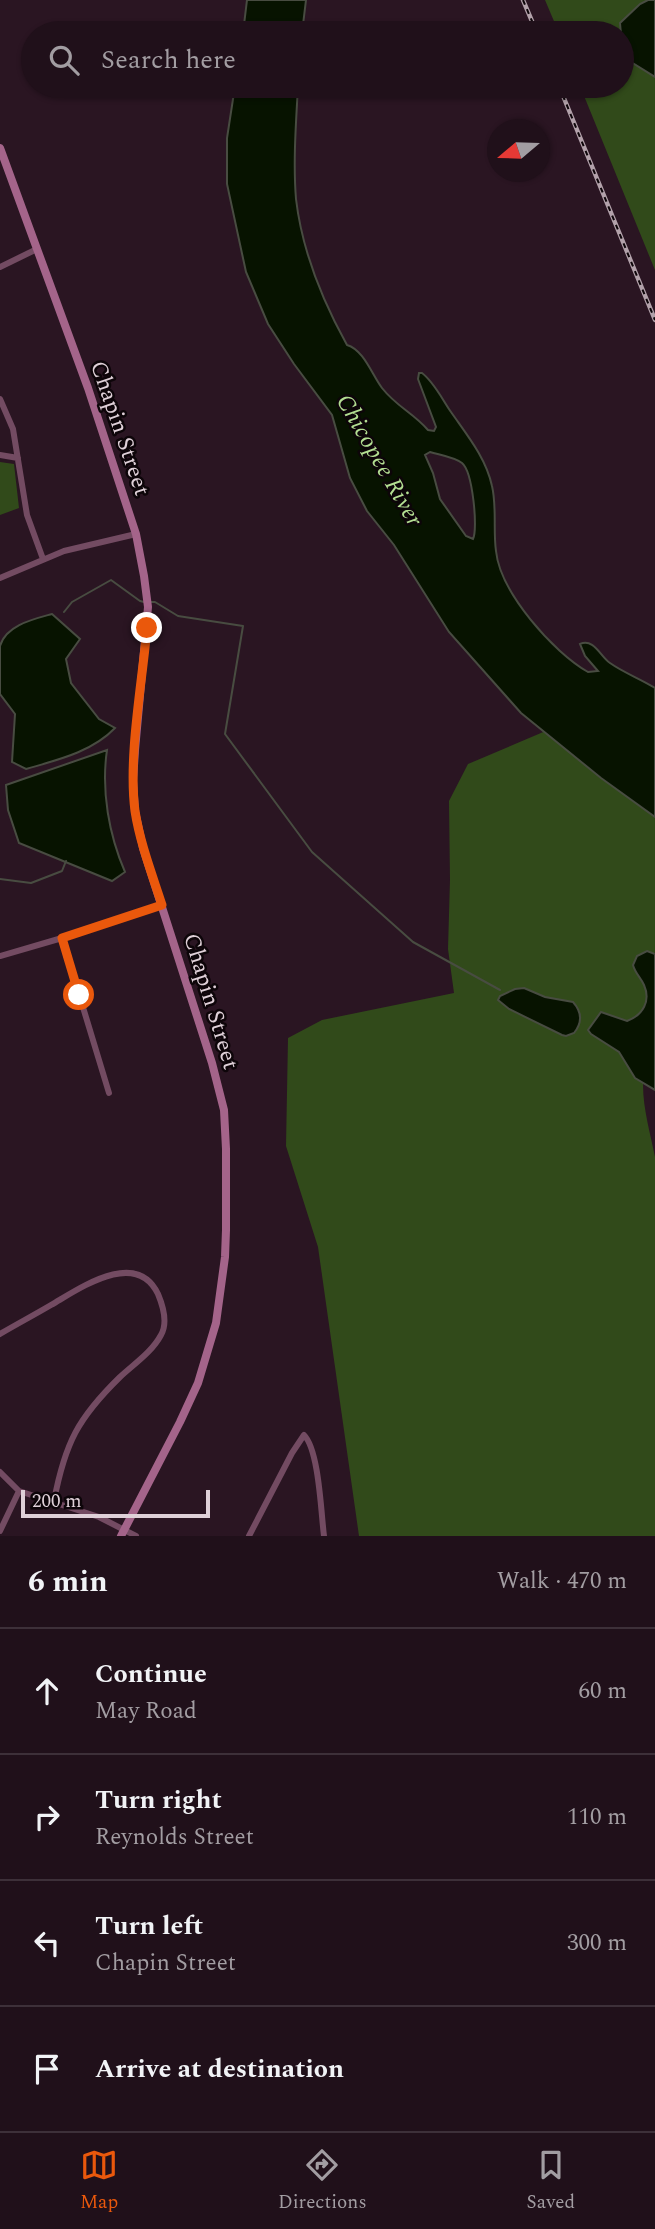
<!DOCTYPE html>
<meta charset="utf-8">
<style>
body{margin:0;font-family:Spectral,serif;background:#281923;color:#f1f3f6}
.compass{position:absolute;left:487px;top:119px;width:63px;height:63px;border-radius:50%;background:#20101a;box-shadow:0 2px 5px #0004;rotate:251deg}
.scale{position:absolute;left:21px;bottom:18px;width:189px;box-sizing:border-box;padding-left:7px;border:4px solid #dfd0d8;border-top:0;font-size:19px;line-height:24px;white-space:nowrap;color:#dfd0d8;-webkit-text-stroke:5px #0d0509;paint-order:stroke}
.stop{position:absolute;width:21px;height:21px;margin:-16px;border:5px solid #ea580c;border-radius:50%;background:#fff}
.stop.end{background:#ea580c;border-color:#fff;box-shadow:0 2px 7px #0008}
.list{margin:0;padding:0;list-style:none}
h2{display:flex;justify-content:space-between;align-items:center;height:91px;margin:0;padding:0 28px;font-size:30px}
h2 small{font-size:23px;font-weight:400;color:#a29da2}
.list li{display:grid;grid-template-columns:46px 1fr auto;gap:21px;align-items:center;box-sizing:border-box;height:126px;padding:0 28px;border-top:2px solid #3d3039}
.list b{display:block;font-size:26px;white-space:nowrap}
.list p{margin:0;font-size:23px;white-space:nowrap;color:#a29da2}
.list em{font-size:23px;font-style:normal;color:#a29da2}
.icon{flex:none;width:38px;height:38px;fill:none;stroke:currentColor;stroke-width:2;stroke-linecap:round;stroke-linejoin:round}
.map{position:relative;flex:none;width:655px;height:1536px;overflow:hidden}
.search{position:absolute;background:#20101a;box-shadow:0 2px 5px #0004;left:21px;right:21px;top:21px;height:77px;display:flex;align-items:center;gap:18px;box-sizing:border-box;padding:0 24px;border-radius:38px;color:#a29da2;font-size:26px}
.sheet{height:595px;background:#20101a}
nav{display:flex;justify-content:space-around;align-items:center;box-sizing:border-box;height:98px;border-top:2px solid #3d3039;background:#20101a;font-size:19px;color:#a29da2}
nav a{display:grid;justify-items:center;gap:4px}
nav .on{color:#ea580c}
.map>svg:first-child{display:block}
</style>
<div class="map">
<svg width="655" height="1536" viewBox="0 0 655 1536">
<rect width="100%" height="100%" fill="#2a1522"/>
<path fill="#314a1a" d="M545 0H652L620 23 621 33H559Z
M622 42 624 57 655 75V270L580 86H622Z
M0 462 14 464 19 508 0 515Z
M548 730 655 804V1044C632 1075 648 1121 655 1157V1536H359L318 1247 286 1146 288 1038 322 1020 454 993 448 949 450 880 449 801 468 764Z"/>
<path fill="#071300" stroke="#484c41" stroke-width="2" fill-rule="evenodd" d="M247 0H306L302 33H243Z
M648 0H655V77L623 57 620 23 640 4Z
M235 86H298C296 123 293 162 296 199 302 250 322 300 347 345 364 350 372 375 382 388 397 407 412 412 428 430L434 431 436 427 418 379 419 373H422C434 382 442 399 451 412 467 435 486 458 492 486 497 507 493 530 496 551 500 592 553 652 588 672L598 671 585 656 580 644C594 638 600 656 610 663 624 673 641 679 655 688V817L601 778 521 713 449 632 394 545 367 511 350 478 332 415 294 364 268 324 246 272 227 184V138ZM430 452C440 455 454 457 462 463 473 472 478 530 473 539L466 536 440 499 433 473 425 455Z
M52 614 80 639 66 659 71 683 99 719 115 728C92 752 57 760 26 769L12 762 15 714 0 694V646C6 625 34 619 52 614Z
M107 750C101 791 109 835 125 872L112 881 19 843 8 810 6 785Z
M647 951 655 954V1090L635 1078 619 1052 591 1034 588 1030 601 1012 627 1021C643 1015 651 1001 644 985 641 978 635 973 633 965L637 956Z
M524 988 545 997 573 1002C582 1012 582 1023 574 1033L566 1036 562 1035 509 1009 498 1000 500 996 515 989Z"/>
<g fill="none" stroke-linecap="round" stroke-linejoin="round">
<path stroke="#484c41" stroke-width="2" d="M149 602H155L178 616 243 626 225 734 312 852 413 942 500 990
M64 612 72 602 111 580 140 601 144 602
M0 879 31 883 62 871 66 861"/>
<path stroke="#734b62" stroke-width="6" d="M0 267 37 249
M0 399 13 429 27 515 43 559
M0 455 18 458
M0 578 64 551 136 534
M62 938 109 1093
M0 956 62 938 162 905
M0 1334C17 1324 34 1315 51 1305 79 1289 136 1248 158 1294 163 1306 168 1323 161 1335 152 1352 134 1364 120 1377 78 1418 65 1443 54 1501
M0 1472 19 1491 99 1517 136 1536
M0 1531 19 1491
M249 1536 292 1453 304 1435C319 1450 321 1513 324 1536"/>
<path stroke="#a4648a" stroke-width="8" d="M0 148 88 388 136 534 144 576 148 607 135 750 133 781 135 811 143 848 212 1063 224 1110 226 1149V1230L225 1257 216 1323 198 1383 180 1422 121 1536"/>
<g stroke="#b2a1aa" stroke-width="4.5">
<path id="rail" d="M523 0 537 33
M559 86 655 320"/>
</g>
<use href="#rail" stroke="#0d0509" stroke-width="2" stroke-dasharray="5" stroke-linecap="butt"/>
</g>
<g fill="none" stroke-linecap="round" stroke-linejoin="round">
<path stroke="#ea580c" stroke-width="9" d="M79 995 62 938 162 905C152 874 140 843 135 811 128 756 142 685 147 628"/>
</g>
<g text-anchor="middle" stroke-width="5" stroke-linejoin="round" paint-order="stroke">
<g font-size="23" fill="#dfd0d8" stroke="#0d0509">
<text transform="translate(121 428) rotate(71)" y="8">Chapin Street</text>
<text transform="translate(212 1001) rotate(73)" y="8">Chapin Street</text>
</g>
<g font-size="24" font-style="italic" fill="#b3de92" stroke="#0d0509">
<text transform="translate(380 460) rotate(60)" y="8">Chicopee River</text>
</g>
</g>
</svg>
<svg class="compass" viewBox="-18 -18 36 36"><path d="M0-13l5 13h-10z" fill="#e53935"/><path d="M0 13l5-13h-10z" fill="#a29da2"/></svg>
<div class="scale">200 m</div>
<div class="stop" style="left:79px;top:995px"></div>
<div class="stop end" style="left:147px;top:628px"></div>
<div class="search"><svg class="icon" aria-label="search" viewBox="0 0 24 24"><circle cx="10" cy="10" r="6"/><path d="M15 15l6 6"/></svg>Search here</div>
</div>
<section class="sheet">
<h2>6 min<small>Walk · 470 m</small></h2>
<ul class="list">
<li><svg class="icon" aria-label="ahead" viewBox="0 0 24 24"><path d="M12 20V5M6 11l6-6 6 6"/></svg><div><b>Continue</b><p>May Road</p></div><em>60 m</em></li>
<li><svg class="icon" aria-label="right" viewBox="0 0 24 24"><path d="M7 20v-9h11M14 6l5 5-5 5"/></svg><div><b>Turn right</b><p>Reynolds Street</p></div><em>110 m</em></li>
<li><svg class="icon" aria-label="left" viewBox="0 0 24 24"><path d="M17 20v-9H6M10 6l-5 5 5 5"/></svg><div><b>Turn left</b><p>Chapin Street</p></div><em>300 m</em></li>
<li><svg class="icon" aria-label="arrive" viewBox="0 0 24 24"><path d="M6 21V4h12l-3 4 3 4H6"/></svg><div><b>Arrive at destination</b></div></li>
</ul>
</section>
<nav>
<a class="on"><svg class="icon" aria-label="map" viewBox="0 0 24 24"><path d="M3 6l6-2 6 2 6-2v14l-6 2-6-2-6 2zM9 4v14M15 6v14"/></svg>Map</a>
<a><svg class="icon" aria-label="directions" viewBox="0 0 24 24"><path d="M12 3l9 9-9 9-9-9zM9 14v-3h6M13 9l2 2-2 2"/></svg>Directions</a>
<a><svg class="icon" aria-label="saved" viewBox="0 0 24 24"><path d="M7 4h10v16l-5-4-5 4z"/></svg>Saved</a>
</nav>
